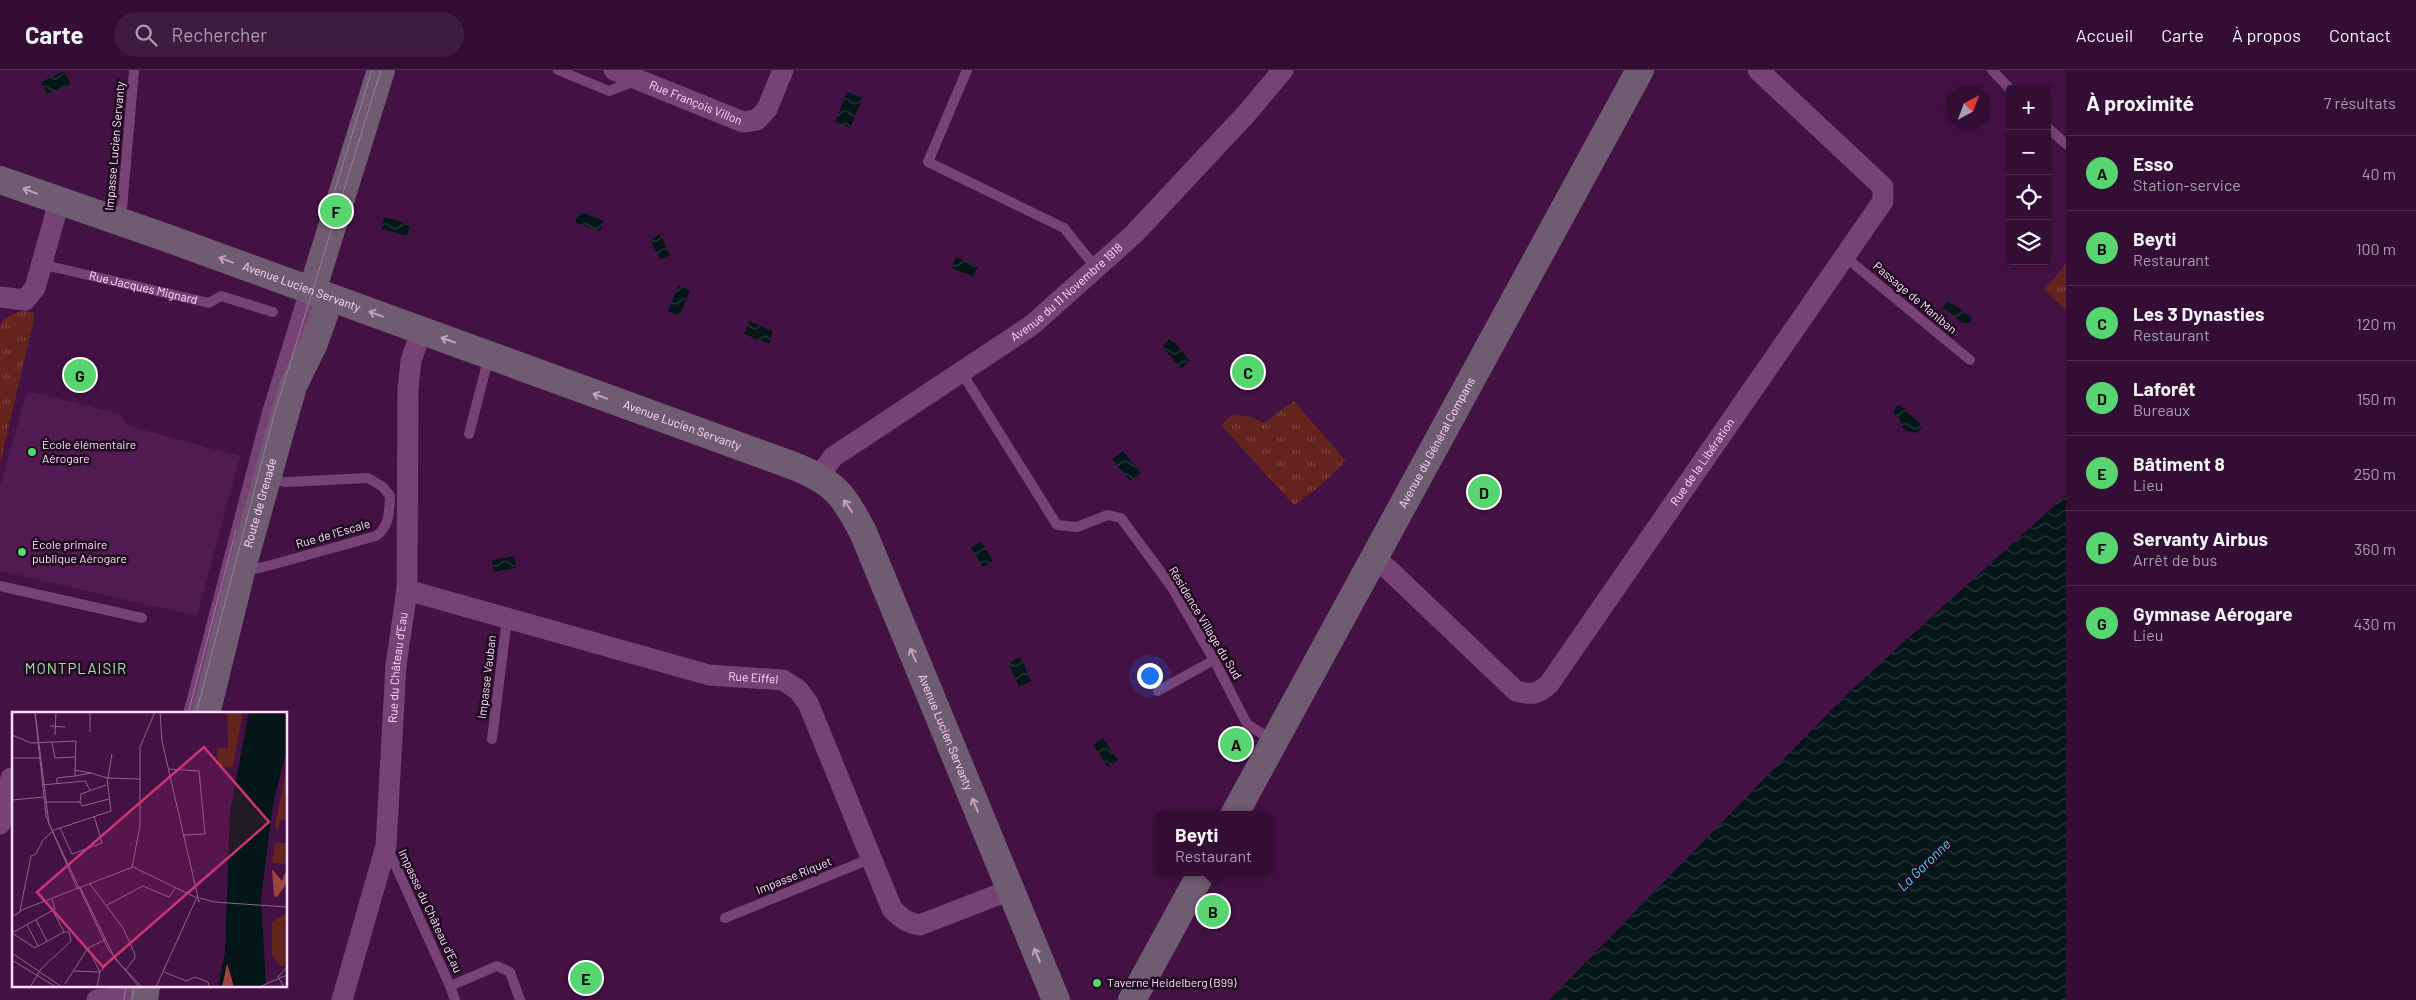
<!DOCTYPE html>
<html lang="fr">
<meta charset="utf-8">
<style>
body{margin:0;font-family:Barlow,sans-serif;background:#3e1b40;color:#f1f3f6}
.controls{position:absolute;right:15px;top:15px;display:grid;overflow:hidden;border-radius:5px;box-shadow:0 2px 8px #0003}
.controls button{width:45px;height:45px;display:grid;place-items:center;padding:0;border:0;border-bottom:1px solid #4e2d4f;background:#330d34;color:#f1f3f6;font:25px sans-serif}
.compass{position:absolute;left:1946px;top:15px;width:45px;height:45px;border-radius:50%;background:#330d34;box-shadow:0 2px 8px #0003;rotate:41deg}
.you{position:absolute;left:1149px;top:605px;width:18px;height:18px;margin:-12px;border:4px solid #fff;border-radius:50%;background:#1a73e8;box-shadow:0 0 0 8px #1a73e833}
.badge{display:grid;place-items:center;width:32px;height:32px;border-radius:50%;background:#57d570;color:#111;font-size:16px;font-weight:700}
.pin{position:absolute;translate:-50% -50%;border:2px solid #fff;box-shadow:0 1px 5px #0006}
.popup{position:absolute;left:1156px;top:741px;width:115px;height:65px;box-sizing:border-box;display:grid;place-content:center;border-radius:5px;background:#330d34;filter:drop-shadow(0 1px 4px #0005);font-size:16px;white-space:nowrap;color:#a99cac}
.popup b{font-size:19px;color:#f1f3f6}
.popup::after{content:'';position:absolute;left:50%;top:100%;margin-left:-10px;border:10px solid transparent;border-top-color:#330d34}
.list{margin:0;padding:0;list-style:none}
h2{display:flex;justify-content:space-between;align-items:center;height:65px;margin:0;padding:0 20px;font-size:21px}
h2 small{font-size:16px;font-weight:400;color:#a99cac}
.list li{display:grid;grid-template-columns:32px 1fr auto;gap:15px;align-items:center;box-sizing:border-box;height:75px;padding:0 20px;border-top:1px solid #4e2d4f}
.list b{display:block;font-size:19px;white-space:nowrap}
.list p{margin:0;font-size:16px;white-space:nowrap;color:#a99cac}
.list em{font-size:16px;font-style:normal;color:#a99cac}
.icon{flex:none;width:28px;height:28px;fill:none;stroke:currentColor;stroke-width:2;stroke-linecap:round;stroke-linejoin:round}
.map{position:relative;flex:none;width:2066px;height:930px;overflow:hidden}
header{display:flex;align-items:center;gap:30px;box-sizing:border-box;height:70px;padding:0 25px;background:#330d34;border-bottom:1px solid #4e2d4f}
header strong{font-size:24px}
nav{display:flex;gap:28px;margin-inline-start:auto;font-size:18px}
.search{width:350px;height:45px;background:#3e1b40;display:flex;align-items:center;gap:12px;box-sizing:border-box;padding:0 18px;border-radius:28px;color:#a99cac;font-size:19px}
main{display:flex}
aside{flex:1;background:#330d34}
.map>svg:first-child{display:block}
</style>
<header>
<strong>Carte</strong>
<div class="search"><svg class="icon" aria-label="search" viewBox="0 0 24 24"><circle cx="10" cy="10" r="6"/><path d="M15 15l6 6"/></svg>Rechercher</div>
<nav><a>Accueil</a><a>Carte</a><a>À propos</a><a>Contact</a></nav>
</header>
<main>
<div class="map">
<svg width="2066" height="930" viewBox="0 0 2066 930">
<defs>
<pattern id="grass-tufts" width="24" height="20" patternUnits="userSpaceOnUse" patternTransform="scale(1.25)"><rect width="24" height="20" fill="#64241e"/><path d="M3 7l-1-3M5 7V3M7 7l1-3M15 17l-1-3M17 17v-4M19 17l1-3" fill="none" stroke="#7b4340"/></pattern>
<pattern id="water-waves" width="16" height="10" patternUnits="userSpaceOnUse" patternTransform="scale(1.25)"><rect width="16" height="10" fill="#051619"/><path d="M0 5q4-4 8 0t8 0" fill="none" stroke="#2a373b"/></pattern>
</defs>
<rect width="100%" height="100%" fill="#441145"/>
<path fill="#521a52" d="M27 321 120 344 128 356 240 386 197 546 0 501V417Z"/>
<path fill="url(#grass-tufts)" d="M2066 194V240L2044 220Z
M25 240 34 243V249L0 394V257C3 245 15 244 25 240Z
M1294 331 1346 391 1319 417 1294 435 1221 355 1232 345 1251 347 1264 353Z"/>
<path fill="url(#water-waves)" d="M64 1 71 14 47 24 41 12Z
M847 22 863 28 850 58 835 52Z
M580 141 604 151 600 162 575 152Z
M384 147 410 154 407 166 381 159Z
M660 164 670 185 660 190 650 169Z
M956 187 978 196 973 207 951 198Z
M678 215 690 220 680 246 668 241Z
M1948 230 1972 248 1967 256 1943 238Z
M749 251 773 261 769 274 744 264Z
M1171 268 1190 291 1181 299 1162 276Z
M1900 335 1923 356 1916 363 1904 360 1899 348 1893 343 1896 336Z
M1123 381 1141 403 1130 411 1112 389Z
M2066 425V930H1549L1850 621Z
M981 471 993 491 983 497 971 478Z
M514 486 516 498 494 502 492 490Z
M1021 587 1031 611 1019 617 1008 593Z
M1103 668 1118 690 1108 697 1093 675Z"/>
<g fill="none" stroke-linecap="round" stroke-linejoin="round">
<g stroke="#774276" stroke-width="10">
<path d="M558 0 609 21 635 11"/>
<path d="M967 0 928 92 1064 158 1096 198"/>
<path d="M1992 0 2010 19"/>
<path d="M2047 57 2066 74"/>
<path d="M121 150 134 0"/>
<path d="M1844 186 1970 290"/>
<path id="s1" d="M40 194 209 233 221 226 273 242"/>
<path d="M288 300 311 223"/>
<path d="M962 303 1057 455 1077 457 1108 445 1121 448 1171 516 1214 590 1247 654 1273 671"/>
<path d="M469 364 489 286"/>
<path d="M243 499 250 500 271 495 376 466C390 456 389 442 390 426L383 417 368 408 285 412 269 408"/>
<path d="M0 516 142 548"/>
<path d="M1158 621 1214 590"/>
<path d="M188 644 267 342 305 219"/>
<path d="M492 669 507 549"/>
<path d="M388 779 450 916 455 930"/>
<path d="M725 848 872 788"/>
<path d="M450 916 497 896 510 902 520 930"/>
</g>
<g stroke="#774276" stroke-width="21">
<path id="s2" d="M614 0 743 52 757 50 767 39 783 0"/>
<path d="M0 227 25 230 35 218 59 132"/>
<path id="s3" d="M819 406 833 387 1032 255 1134 164 1247 43 1283 0"/>
<path id="s4" d="M1372 490 1388 499 1516 621C1531 625 1537 625 1549 614L1883 131V117L1758 0"/>
<path id="s5" d="M407 520 709 605 783 610 798 620 808 633 892 839C901 848 907 853 920 855L1010 820"/>
<path d="M0 754 11 708"/>
<path d="M97 930 145 925"/>
<path id="s6" d="M342 930 386 776 396 595 407 520 408 318 411 291 421 261"/>
</g>
<g stroke="#705c71" stroke-width="28">
<path id="s7" d="M0 110 167 168 794 396C834 412 843 424 863 462L1056 930"/>
<path d="M312 221 381 0"/>
<path id="s8" d="M206 644 242 498 293 316 314 273 330 228"/>
<path id="s9" d="M1234 745 1640 0"/>
<path d="M144 930 146 916"/>
<path d="M1132 930 1202 802"/>
</g>
<path stroke="#a0769f" stroke-width="1" d="M329 139 372 0
M188 644 236 460
M196 644 274 345 381 0
M124 930 126 916
M132 930 134 916"/>
</g>
<defs><path id="oneway-shaft" d="M-6 0H5M1.5-3L5.5 0L1.5 3" fill="none" stroke-width="1.6" stroke-linecap="round" stroke-linejoin="round" transform="scale(1.25)"/></defs>
<g stroke="#bea4bd">
<use href="#oneway-shaft" transform="translate(30 121) rotate(-159)"/>
<use href="#oneway-shaft" transform="translate(226 190) rotate(-160)"/>
<use href="#oneway-shaft" transform="translate(376 244) rotate(-160)"/>
<use href="#oneway-shaft" transform="translate(448 270) rotate(-161)"/>
<use href="#oneway-shaft" transform="translate(600 326) rotate(-160)"/>
<use href="#oneway-shaft" transform="translate(848 436) rotate(-124)"/>
<use href="#oneway-shaft" transform="translate(913 585) rotate(-113)"/>
<use href="#oneway-shaft" transform="translate(975 735) rotate(-113)"/>
<use href="#oneway-shaft" transform="translate(1037 885) rotate(-113)"/>
</g>
<g fill="#57d570" stroke="#1f0a1f" stroke-width="2">
<circle cx="32" cy="382" r="5"/>
<circle cx="22" cy="482" r="5"/>
<circle cx="1097" cy="913" r="5"/>
</g>
<g text-anchor="middle" stroke-width="5" stroke-linejoin="round" paint-order="stroke">
<g font-size="12" fill="#fedefc" stroke="#1f0a1f">
<text dy="4" stroke="none"><textPath href="#s2" startOffset="88">Rue François Villon</textPath></text>
<text transform="translate(115 76) rotate(-85)" y="4">Impasse Lucien Servanty</text>
<text dy="4" stroke="none"><textPath href="#s7" startOffset="320">Avenue Lucien Servanty</textPath></text>
<text dy="4" stroke="none"><textPath href="#s1" startOffset="106">Rue Jacques Mignard</textPath></text>
<text dy="4" stroke="none"><textPath href="#s3" startOffset="310">Avenue du 11 Novembre 1918</textPath></text>
<text transform="translate(1915 228) rotate(40)" y="4">Passage de Maniban</text>
<text dy="4" stroke="none"><textPath href="#s7" startOffset="725">Avenue Lucien Servanty</textPath></text>
<text dy="4" stroke="none"><textPath href="#s9" startOffset="424">Avenue du Général Compans</textPath></text>
<text dy="4" stroke="none"><textPath href="#s4" startOffset="501">Rue de la Libération</textPath></text>
<text dy="4" stroke="none"><textPath href="#s8" startOffset="218">Route de Grenade</textPath></text>
<text transform="translate(333 464) rotate(-16)" y="4">Rue de l'Escale</text>
<text transform="translate(1205 553) rotate(59)" y="4">Résidence Village du Sud</text>
<text dy="4" stroke="none"><textPath href="#s6" startOffset="339">Rue du Château d'Eau</textPath></text>
<text transform="translate(487 607) rotate(-83)" y="4">Impasse Vauban</text>
<text dy="4" stroke="none"><textPath href="#s5" startOffset="358">Rue Eiffel</textPath></text>
<text dy="4" stroke="none"><textPath href="#s7" startOffset="1159">Avenue Lucien Servanty</textPath></text>
<text transform="translate(794 806) rotate(-22)" y="4">Impasse Riquet</text>
<text transform="translate(430 841) rotate(65)" y="4">Impasse du Château d'Eau</text>
</g>
<g font-size="12" fill="#fedefc" stroke="#1f0a1f" text-anchor="start">
<text x="42" y="379">École élémentaire<tspan x="42" dy="14">Aérogare</tspan></text>
<text x="32" y="479">École primaire<tspan x="32" dy="14">publique Aérogare</tspan></text>
<text x="1107" y="917">Taverne Heidelberg (B99)</text>
</g>
<g font-size="14" font-style="italic" fill="#48d8eb" stroke="#1f0a1f">
<text transform="translate(1924 795) rotate(-44)" y="5">La Garonne</text>
</g>
<g font-size="15" letter-spacing="1" fill="#a1e0a8" stroke="#1f0a1f">
<text x="76" y="604">MONTPLAISIR</text>
</g>
</g>
<g transform="translate(12 642)">
<rect width="275" height="275" fill="#441145"/>
<path d="M215 0H231L221 55 206 54 205 36H216ZM275 52V109L268 108 266 120 263 115ZM275 201V253L269 255 260 243V210Z" fill="#64241e"/>
<path d="M275 156V171L265 185 262 184 260 157 270 169ZM215 251 218 257 222 275H210Z" fill="#9f443c"/>
<path d="M263 131H275V152L260 151Z" fill="#64241e"/>
<path d="M237 0H275V37L261 92 249 186 254 275H222L215 251 210 275H206L213 240 218 100Z" fill="#051619"/>
<path fill="none" stroke="#8e638e" stroke-width="1" d="M23 0 34 104 65 176M23 0 37 112 96 237 127 275M45 0H71M148 0 150 29 187 190 186 185M38 14 53 15M78 20V0M0 23 19 31 64 29 63 64 45 66V72M43 23 44 0M40 30 43 46 63 45M0 46H28M156 57 187 59 193 122 171 123M62 58 79 61M63 64 79 61 95 66 128 67M96 66 100 42M30 73 73 69 78 78M0 88 32 85M32 90H68L69 82 94 73M68 90 70 94 97 87M48 116 60 142 90 131 82 104M120 155 128 114V35L143 0M78 172 111 216 122 240 123 246 113 259M68 175 103 247 130 275M188 186 202 190 275 195M95 193 131 174 157 185 164 175M8 199 19 144 24 142 31 128 42 118 99 99 95 66M41 199 52 220M0 205 12 197 121 155 185 186M24 208 35 229M15 213 26 234M0 221 43 197 40 187M0 221 23 236 52 220M0 241 50 275M0 248 44 275M61 259 88 260 76 236M152 260 174 269 183 265 196 270 197 274M53 272 76 236 93 228M18 275 29 257 59 229 57 220H52M85 275 88 260 102 244M144 275 184 187M247 275 275 263M272 275 266 265 275 255"/>
<path fill="#cb3673" fill-opacity="0.15" stroke="#cb3673" stroke-width="2.5" d="M192 35 257 110 91 255 25 180Z"/>
<rect width="275" height="275" fill="none" stroke="#fedefc" stroke-width="2.5"/>
</g>
</svg>
<div class="controls">
<button>+</button>
<button>−</button>
<button><svg class="icon" aria-label="locate" viewBox="0 0 24 24"><circle cx="12" cy="12" r="6"/><path d="M12 2v4M12 18v4M2 12h4M18 12h4"/></svg></button>
<button><svg class="icon" aria-label="layers" viewBox="0 0 24 24"><path d="M12 4l9 5-9 5-9-5zM3 14l9 5 9-5"/></svg></button>
</div>
<svg class="compass" viewBox="-18 -18 36 36"><path d="M0-13l5 13h-10z" fill="#e53935"/><path d="M0 13l5-13h-10z" fill="#a99cac"/></svg>
<div class="you"></div>
<div class="pin badge" style="left:1236px;top:674px">A</div>
<div class="pin badge" style="left:1213px;top:841px">B</div>
<div class="popup"><b>Beyti</b>Restaurant</div>
<div class="pin badge" style="left:1248px;top:302px">C</div>
<div class="pin badge" style="left:1484px;top:422px">D</div>
<div class="pin badge" style="left:586px;top:908px">E</div>
<div class="pin badge" style="left:336px;top:141px">F</div>
<div class="pin badge" style="left:80px;top:305px">G</div>
</div>
<aside>
<h2>À proximité<small>7 résultats</small></h2>
<ul class="list">
<li><span class="badge">A</span><div><b>Esso</b><p>Station-service</p></div><em>40 m</em></li>
<li><span class="badge">B</span><div><b>Beyti</b><p>Restaurant</p></div><em>100 m</em></li>
<li><span class="badge">C</span><div><b>Les 3 Dynasties</b><p>Restaurant</p></div><em>120 m</em></li>
<li><span class="badge">D</span><div><b>Laforêt</b><p>Bureaux</p></div><em>150 m</em></li>
<li><span class="badge">E</span><div><b>Bâtiment 8</b><p>Lieu</p></div><em>250 m</em></li>
<li><span class="badge">F</span><div><b>Servanty Airbus</b><p>Arrêt de bus</p></div><em>360 m</em></li>
<li><span class="badge">G</span><div><b>Gymnase Aérogare</b><p>Lieu</p></div><em>430 m</em></li>
</ul>
</aside>
</main>
